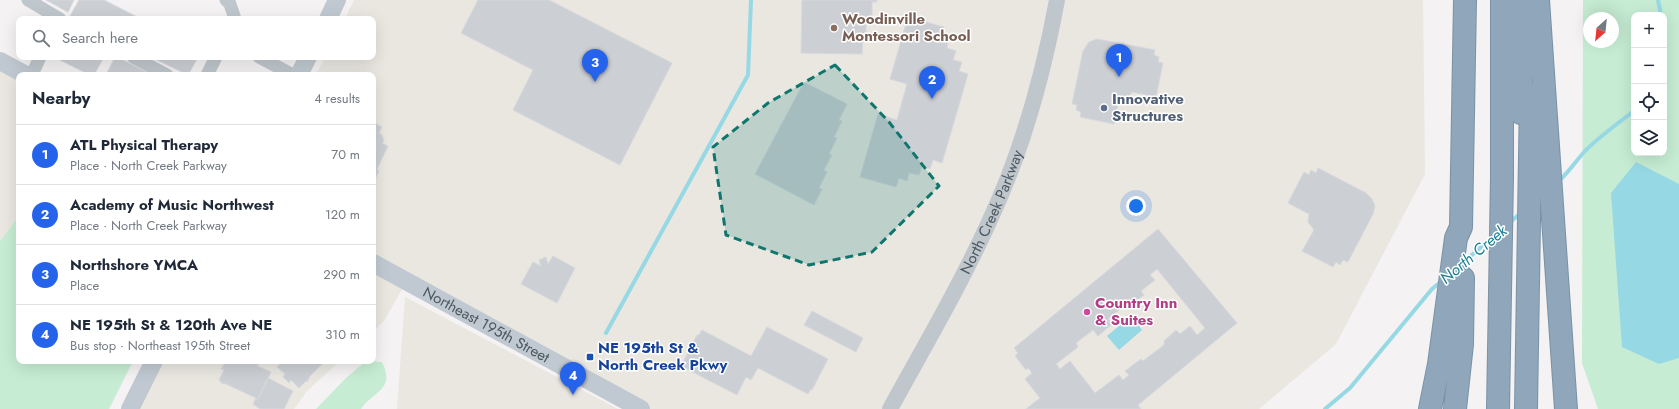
<!DOCTYPE html>
<meta charset="utf-8">
<style>
body{margin:0;font-family:Jost,sans-serif;background:#f2f2f3;color:#1f2937}
.controls{position:absolute;right:12px;top:12px;display:grid;overflow:hidden;border-radius:8px;box-shadow:0 4px 16px #0002}
.controls button{width:36px;height:36px;display:grid;place-items:center;padding:0;border:0;border-bottom:1px solid #e0e1e3;background:#fff;color:#1f2937;font:20px sans-serif}
.compass{position:absolute;left:1583px;top:12px;width:36px;height:36px;border-radius:50%;background:#fff;box-shadow:0 4px 16px #0002;rotate:207deg}
.you{position:absolute;left:1136px;top:206px;width:14px;height:14px;margin:-10px;border:3px solid #fff;border-radius:50%;background:#1a73e8;box-shadow:0 0 0 6px #1a73e833}
.badge{display:grid;place-items:center;width:26px;height:26px;border-radius:50%;background:#2563eb;color:#fff;font-size:13px;font-weight:700}
.pin{position:absolute;translate:-50% -33px;filter:drop-shadow(0 1px 2px #0008)}
.pin::after{content:'';position:absolute;top:21px;width:14px;height:12px;background:inherit;clip-path:polygon(0 0,100% 0,50% 100%)}
.list{margin:0;padding:0;list-style:none}
h2{display:flex;justify-content:space-between;align-items:center;height:52px;margin:0;padding:0 16px;font-size:17px}
h2 small{font-size:13px;font-weight:400;color:#747a83}
.list li{display:grid;grid-template-columns:26px 1fr auto;gap:12px;align-items:center;box-sizing:border-box;height:60px;padding:0 16px;border-top:1px solid #e0e1e3}
.list b{display:block;font-size:15px;white-space:nowrap}
.list p{margin:0;font-size:13px;white-space:nowrap;color:#747a83}
.list em{font-size:13px;font-style:normal;color:#747a83}
.icon{flex:none;width:22px;height:22px;fill:none;stroke:currentColor;stroke-width:2;stroke-linecap:round;stroke-linejoin:round}
.map{position:relative;flex:none;width:1679px;height:409px;overflow:hidden}
.search{position:absolute;background:#fff;box-shadow:0 4px 16px #0002;left:16px;top:16px;width:360px;height:44px;display:flex;align-items:center;gap:10px;box-sizing:border-box;padding:0 14px;border-radius:8px;color:#747a83;font-size:15px}
.panel{position:absolute;background:#fff;box-shadow:0 4px 16px #0002;left:16px;top:72px;width:360px;height:292px;border-radius:8px}
.map>svg:first-child{display:block}
</style>
<div class="map">
<svg width="1679" height="409" viewBox="0 0 1679 409">
<rect width="100%" height="100%" fill="#f4f2f2"/>
<path fill="#e9e7e0" d="M354 0H1423L1425 174 1336 344 1259 409H641L406 282 384 321 373 331V75H316L325 57H373V19H345Z
M0 61 19 75V216L0 241Z
M405 297 618 409H397Z
M155 361H340L307 391 294 409H131Z"/>
<path fill="#c6ecd3" fill-rule="evenodd" d="M1583 0H1679V409H1598L1582 363ZM1634 15H1664V153H1634ZM1589 18H1613V42H1589Z
M19 216V361H133L109 409H0V241Z
M366 361 382 362C396 390 373 391 361 409H316L346 378Z"/>
<path fill="#97d8e5" d="M1636 162 1679 184V358L1659 364 1622 347 1611 193Z
M1131 316 1142 330 1119 350 1107 336Z"/>
<g fill="none" stroke-linecap="round" stroke-linejoin="round">
<path stroke="#97d8e5" stroke-width="4" d="M1658 0 1661 15
M1664 28V46
M1558 182C1570 171 1575 162 1585 151 1600 136 1617 124 1634 111
M1509 223 1522 212
M1460 265 1493 237
M606 333 748 75 751 0
M1325 409 1350 388 1432 289 1443 280"/>
</g>
<path fill="#cccfd4" stroke="#d7d8dc" fill-rule="evenodd" d="M46 0H74L68 12Z
M79 0H104L137 17 136 19H75L70 16Z
M478 0H549L672 63 620 165 513 110 533 70 461 33Z
M802 0H877V2H872V19H866V36H863L862 54 801 53Z
M908 17 944 27 941 37 949 39 947 48 956 51 953 60 962 62 959 71 968 74 942 163 933 160 930 169 922 166 919 175 909 173 907 181 899 178 896 187 860 177 878 114 897 120 907 84 890 79Z
M1097 39 1155 50 1154 55 1159 57 1158 62 1163 63 1156 97 1132 92 1127 100H1119L1114 124 1080 117 1081 112 1076 110 1077 105 1072 104 1083 51 1089 42Z
M54 57H104L94 75H90Z
M115 57H117L152 75H106Z
M151 57H198L188 75Z
M804 82 847 104 839 120 842 121 834 137 837 138 829 154 832 155 824 170 827 172 819 188 822 189 814 205 755 174Z
M373 122 382 127 379 133 382 135 384 141 382 143 388 146 377 169 379 171 375 179 373 177Z
M1318 168 1366 193 1372 199 1375 206 1373 214 1348 262 1343 260 1340 265 1336 262 1333 267 1302 251 1314 230 1308 222 1309 214 1288 203 1304 172 1309 175 1311 170 1316 173Z
M1158 229 1237 323 1138 405 1141 409H1026L1040 398 1025 379 1032 373 1028 368 1026 370 1015 356 1018 353 1014 348ZM1157 269 1205 328 1197 335 1190 326 1180 334 1176 330 1164 341V345L1143 361 1141 359 1125 371 1129 375 1123 380 1119 375 1095 393 1070 361 1060 369 1056 364 1078 347 1076 343 1093 330 1098 336 1112 324 1108 319 1129 302 1131 305 1144 295 1141 291 1155 280 1150 275Z
M553 256 575 268 557 303 521 284 533 262 541 266 539 260 546 257 548 264Z
M812 311 863 338 856 352 804 325Z
M767 327 828 359 812 390 811 389 808 394 758 368 751 380 746 377 737 395 681 366 697 335H699L702 330 751 356Z
M226 361H248L254 364 255 362 259 364 257 366 271 372 258 399 226 384 221 383V382L219 380 224 370 221 369Z
M283 361H325L310 376 307 382 306 381 299 388 291 380 289 383 283 377 285 374 277 367Z
M268 378 293 391 284 409H260L253 404 256 398 258 399Z"/>
<g fill="none" stroke-linecap="round" stroke-linejoin="round">
<g stroke="#7a92a7" stroke-width="24">
<path id="motorway" d="M1538 0 1566 409
M1521 113V0
M1430 409 1439 364 1456 238 1461 227 1465 0
M1455 409 1462 344 1463 278
M1498 409 1502 177V0
M1526 409 1531 95"/>
</g>
<path stroke="#bfc7cd" stroke-width="13" d="M28 0 60 19
M226 0 230 4 235 19
M133 57 167 75
M259 57 293 75
M35 68 40 57
M207 75 216 57"/>
<path stroke="#bfc7cd" stroke-width="16" id="s1" d="M890 409C924 347 960 286 989 222 1022 152 1043 76 1057 0"/>
<g stroke="#c0c9d1" stroke-width="18">
<path d="M328 19 337 0"/>
<path d="M0 61 26 75"/>
<path d="M299 75 308 57"/>
<path id="s2" d="M373 263 641 409"/>
<path d="M130 409 154 361"/>
</g>
<use href="#motorway" stroke="#8fa6bb" stroke-width="22"/>
</g>
<path fill="#0f766e" fill-opacity="0.2" stroke="#0f766e" stroke-width="3" stroke-dasharray="8 5" stroke-linejoin="round" d="M835 65 889 122 939 186 872 252 809 265 726 235 713 147 768 103Z"/>
<circle fill="#8d6e63" stroke="#fff" stroke-width="1.5" cx="834" cy="28" r="4"/>
<circle fill="#5c6f8a" stroke="#fff" stroke-width="1.5" cx="1104" cy="108" r="4"/>
<circle fill="#d1479c" stroke="#fff" stroke-width="1.5" cx="1087" cy="312" r="4"/>
<rect fill="#1a4fb4" stroke="#fff" stroke-width="1.5" x="586" y="353" width="8" height="8" rx="2"/>
<g text-anchor="middle" stroke-width="3" stroke-linejoin="round" paint-order="stroke">
<g font-size="15" font-weight="bold" fill="#785e54" stroke="#fff" text-anchor="start">
<text x="842" y="24">Woodinville<tspan x="842" dy="17">Montessori School</tspan></text>
</g>
<g font-size="15" font-weight="bold" fill="#4e5e75" stroke="#fff" text-anchor="start">
<text x="1112" y="104">Innovative<tspan x="1112" dy="17">Structures</tspan></text>
</g>
<g font-size="15" fill="#4b565e" stroke="#fff">
<text dy="5" stroke="none"><textPath href="#s1" startOffset="222">North Creek Parkway</textPath></text>
<text dy="5" stroke="none"><textPath href="#s2" startOffset="129">Northeast 195th Street</textPath></text>
</g>
<g font-size="15" font-weight="bold" fill="#b23c85" stroke="#fff" text-anchor="start">
<text x="1095" y="308">Country Inn<tspan x="1095" dy="17">&amp; Suites</tspan></text>
</g>
<g font-size="15" font-weight="bold" fill="#164399" stroke="#fff" text-anchor="start">
<text x="598" y="353">NE 195th St &amp;<tspan x="598" dy="17">North Creek Pkwy</tspan></text>
</g>
<g font-size="16" font-style="italic" fill="#198094" stroke="#fff">
<text transform="translate(1473 254) rotate(-40)" y="6">North Creek</text>
</g>
</g>
</svg>
<div class="controls">
<button>+</button>
<button>−</button>
<button><svg class="icon" aria-label="locate" viewBox="0 0 24 24"><circle cx="12" cy="12" r="6"/><path d="M12 2v4M12 18v4M2 12h4M18 12h4"/></svg></button>
<button><svg class="icon" aria-label="layers" viewBox="0 0 24 24"><path d="M12 4l9 5-9 5-9-5zM3 14l9 5 9-5"/></svg></button>
</div>
<svg class="compass" viewBox="-18 -18 36 36"><path d="M0-13l5 13h-10z" fill="#e53935"/><path d="M0 13l5-13h-10z" fill="#747a83"/></svg>
<div class="you"></div>
<div class="pin badge" style="left:1119px;top:77px">1</div>
<div class="pin badge" style="left:932px;top:99px">2</div>
<div class="pin badge" style="left:595px;top:82px">3</div>
<div class="pin badge" style="left:573px;top:395px">4</div>
<div class="search"><svg class="icon" aria-label="search" viewBox="0 0 24 24"><circle cx="10" cy="10" r="6"/><path d="M15 15l6 6"/></svg>Search here</div>
<section class="panel">
<h2>Nearby<small>4 results</small></h2>
<ul class="list">
<li><span class="badge">1</span><div><b>ATL Physical Therapy</b><p>Place · North Creek Parkway</p></div><em>70 m</em></li>
<li><span class="badge">2</span><div><b>Academy of Music Northwest</b><p>Place · North Creek Parkway</p></div><em>120 m</em></li>
<li><span class="badge">3</span><div><b>Northshore YMCA</b><p>Place</p></div><em>290 m</em></li>
<li><span class="badge">4</span><div><b>NE 195th St &amp; 120th Ave NE</b><p>Bus stop · Northeast 195th Street</p></div><em>310 m</em></li>
</ul>
</section>
</div>
